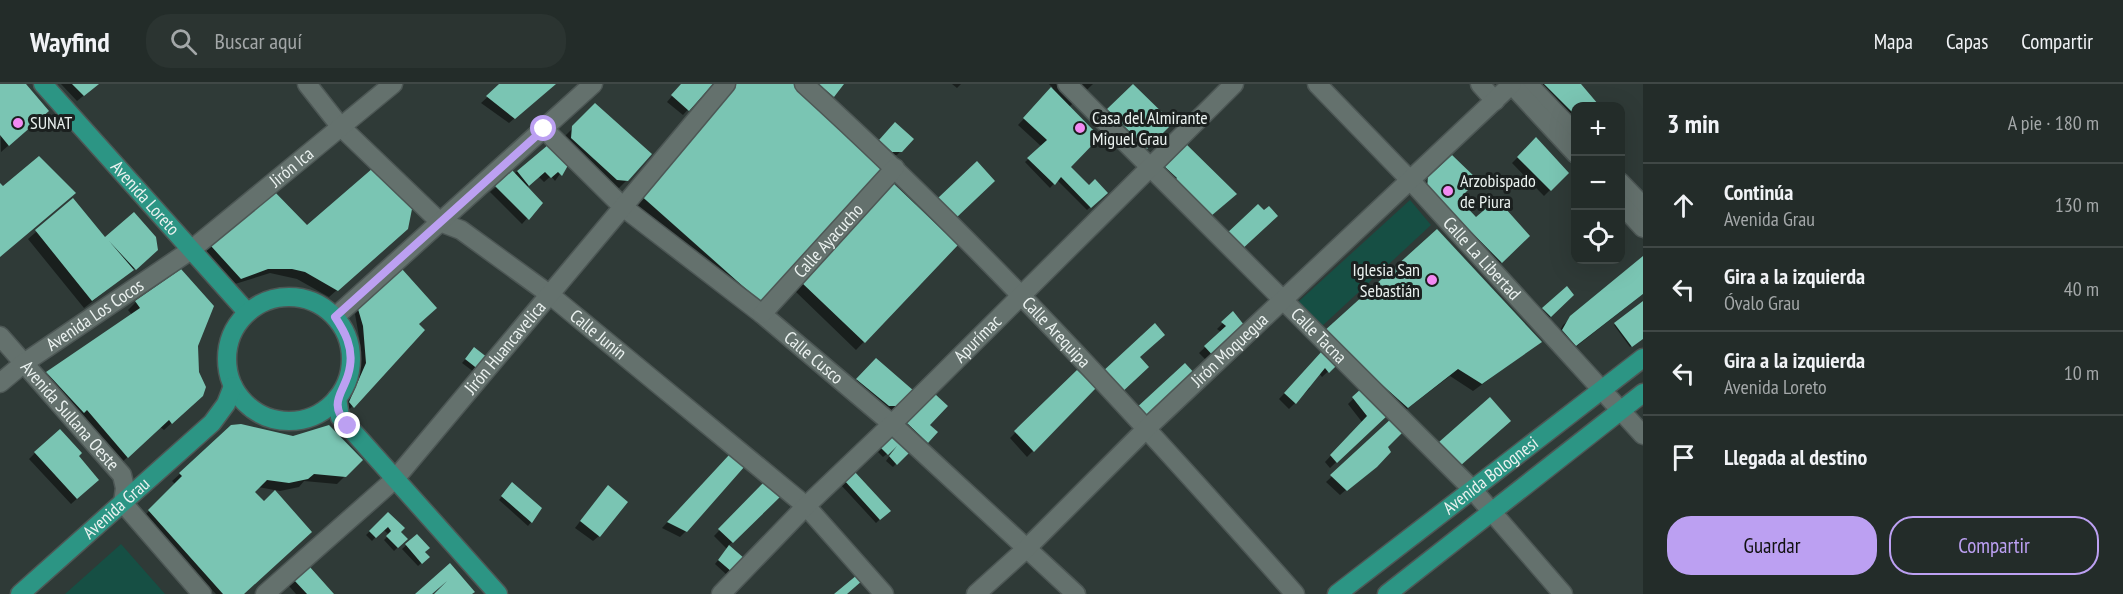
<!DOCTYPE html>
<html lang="es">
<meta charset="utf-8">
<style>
body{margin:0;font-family:"PT Sans Narrow",sans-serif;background:#2b3431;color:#f1f3f6}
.controls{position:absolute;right:18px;top:18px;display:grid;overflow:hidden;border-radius:12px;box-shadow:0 6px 24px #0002}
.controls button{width:54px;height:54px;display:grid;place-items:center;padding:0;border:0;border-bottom:2px solid #404846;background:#232c29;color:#f1f3f6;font:30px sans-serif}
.stop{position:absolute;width:18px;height:18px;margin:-14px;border:4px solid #bca0f2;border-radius:50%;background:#fff}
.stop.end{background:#bca0f2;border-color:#fff;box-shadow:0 2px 6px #0008}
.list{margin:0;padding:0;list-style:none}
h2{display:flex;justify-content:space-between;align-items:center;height:78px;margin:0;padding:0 24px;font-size:26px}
h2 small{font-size:20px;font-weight:400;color:#a3a7a8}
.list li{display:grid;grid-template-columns:39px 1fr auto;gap:18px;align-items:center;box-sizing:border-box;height:84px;padding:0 24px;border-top:2px solid #404846}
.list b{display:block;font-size:22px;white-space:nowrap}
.list p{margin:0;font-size:20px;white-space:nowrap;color:#a3a7a8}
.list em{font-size:20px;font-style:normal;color:#a3a7a8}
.actions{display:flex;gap:12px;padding:18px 24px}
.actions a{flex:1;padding:14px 0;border:2px solid #bca0f2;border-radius:24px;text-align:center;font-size:21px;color:#bca0f2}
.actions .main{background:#bca0f2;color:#111}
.icon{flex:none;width:33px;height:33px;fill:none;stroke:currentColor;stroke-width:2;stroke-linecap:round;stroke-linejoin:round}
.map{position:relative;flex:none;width:1643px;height:510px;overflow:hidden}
header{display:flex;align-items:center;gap:36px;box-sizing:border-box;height:84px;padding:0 30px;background:#232c29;border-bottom:2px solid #404846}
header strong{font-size:28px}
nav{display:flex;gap:33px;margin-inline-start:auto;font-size:21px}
.search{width:420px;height:54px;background:#2b3431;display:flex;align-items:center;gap:15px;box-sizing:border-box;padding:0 21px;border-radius:24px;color:#a3a7a8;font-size:22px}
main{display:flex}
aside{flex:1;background:#232c29}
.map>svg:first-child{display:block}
</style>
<header>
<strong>Wayfind</strong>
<div class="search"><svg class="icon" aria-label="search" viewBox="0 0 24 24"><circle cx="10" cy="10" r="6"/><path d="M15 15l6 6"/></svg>Buscar aquí</div>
<nav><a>Mapa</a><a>Capas</a><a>Compartir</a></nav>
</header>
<main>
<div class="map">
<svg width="1643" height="510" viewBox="0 0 1643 510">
<rect width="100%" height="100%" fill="#2f3a37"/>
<path fill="#164f44" d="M1410 116 1431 141 1320 244 1297 219Z
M121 460 165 510H65Z"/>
<path fill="#0007" d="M0 0H24L40 34 1 68Z
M61 0H98L77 17Z
M502 0H554L509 39 481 19Z
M682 0H711L683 31 667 18Z
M794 0 885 82 755 228 631 118Z
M801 0H842L825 20Z
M952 0H961L957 4Z
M1049 0H1093L1069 23 1062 90 1106 109 1087 126 1057 96 1050 104 1025 78 1042 63 1018 41 1053 4Z
M1533 0H1579L1596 20 1593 22H1576V39Z
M1134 2 1171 39 1132 78 1095 40Z
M596 21 627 96 619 104H609L564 62 565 52Z
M895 40 912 55 897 71H888L877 60Z
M1536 55 1567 89 1544 112 1512 79Z
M1183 59 1206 135 1159 88Z
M549 63 569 77 555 97 551 92 544 98 538 92 526 104 541 119 522 140 490 108Z
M1452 73 1457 115 1476 135 1528 152 1497 182 1423 101Z
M894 102 956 161 856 266 795 207Z
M73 116 105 155 150 172 84 224 28 155Z
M307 143 398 152 329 213 297 195 270 189 235 200 206 169V160Z
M1643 174V210L1568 269 1556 254 1563 241Z
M180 187 197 262 193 319 164 346 160 343 119 381 39 297 132 231 128 226 136 218Z
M1567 204 1572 211 1547 236 1540 229Z
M1643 219V254L1630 263 1614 241Z
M359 226 423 246 347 328 344 325 359 294 361 264 355 230Z
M1233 229 1211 281 1199 269 1221 248 1217 245Z
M1316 256 1540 258 1473 307 1450 292 1399 331Z
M471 269 486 274 474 288 462 279Z
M1318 274 1336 280 1322 293 1319 289 1307 302 1310 304 1289 325 1279 315Z
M870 281 912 307 892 327H883L852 302Z
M1077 288 1094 304 1027 373 1010 354Z
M1362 306 1386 330 1330 384 1325 378 1362 338 1348 320Z
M935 312 928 341 936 349 924 362 904 344Z
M1393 335 1383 373 1340 411 1326 398Z
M895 350 910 365 893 383 886 377 897 362 883 373 878 368Z
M35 369 77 372 91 402 71 420 29 375Z
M729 373 686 447 680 453 662 444Z
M361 376 337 400 304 397 299 403 280 407 258 403 253 408 242 510H216L143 433 176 401 172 397 180 390Z
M854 389 889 427 876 439 841 401Z
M764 400 779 412 728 462 743 476 727 491 715 480 727 465 714 452Z
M509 404 531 438 528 442 499 416Z
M602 409 599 452 593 457 575 444Z
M388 430 406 455 394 467 384 456 389 451 383 445 372 457 366 451Z
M417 452 428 473 418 482 402 465Z
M308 484 332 510H296L289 502Z"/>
<path fill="#7ac5b3" d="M0 0H26L49 27 9 62 0 51Z
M72 0H99L84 12Z
M499 0H556L515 35 486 12Z
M681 0H713L689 27 671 11Z
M732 0H796L887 82 764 221 638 109Z
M818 0H844L834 13Z
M1133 0 1173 39 1147 65 1107 25Z
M1544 0H1581L1598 20 1595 22H1575V31Z
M1051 3 1100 53 1071 83 1089 101 1095 95 1108 109 1091 124 1061 93 1055 101 1027 74 1047 56 1023 34Z
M595 19 652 70 628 97 617 96 571 54 572 42Z
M895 38 914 55 902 68H892L879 56Z
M1536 53 1569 89 1551 107 1517 73Z
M1183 57 1237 110 1211 132 1173 98 1177 94 1164 82Z
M548 61 571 76 562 92 558 88 551 94 545 88 529 102 517 87Z
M1452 71 1478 96 1459 115 1476 133 1497 115 1530 152 1502 179 1427 103 1428 93Z
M39 72 76 109 0 173V99L3 102Z
M977 77 995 97 956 134 938 114Z
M373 84 412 125 408 145 338 207 305 188 292 185H268L241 195 211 162V152L270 103 307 141Z
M512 86 543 119 529 136 495 102Z
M894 100 958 161 865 259 801 198Z
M73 114 105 153 134 128 156 153 158 166 136 186 109 157 134 186 92 217 35 146Z
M1258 120 1264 126 1269 122 1278 132 1240 167 1225 151Z
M1437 145 1542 258 1482 300 1458 285 1408 324 1323 248Z
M1643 172V210L1576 262 1562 246 1570 232Z
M181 185 214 222 198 262 199 288 206 303 203 312 172 340 169 336 128 374 87 326 84 329 46 288 140 224 135 217Z
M402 185 437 224 419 240 425 246 354 324 349 318 366 279 363 242 358 225Z
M1567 202 1574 211 1551 233 1542 224Z
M1643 217V255L1632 263 1614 239Z
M1233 227 1248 246 1217 276 1204 262 1226 242 1221 238Z
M1155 239 1165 251 1140 273 1149 283 1120 310 1101 289Z
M474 263 488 274 479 286 465 275Z
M1323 266 1338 280 1329 289 1325 284 1296 320 1284 309Z
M876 274 914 307 899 322H889L856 295Z
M1185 279 1197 292 1149 339 1134 326Z
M1077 286 1096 304 1034 368 1014 347Z
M1362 304 1389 330 1337 379 1330 371 1367 332 1352 313Z
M935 310 948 322 930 341 938 348 928 359 907 339Z
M1490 313 1511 337 1460 382 1439 358Z
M1393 333 1406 345 1388 363 1391 368 1377 383 1347 407 1330 391Z
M241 340 293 352 329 341 363 376 346 393 314 390 308 395 289 399 267 396 255 408 264 417 275 406 312 448 244 510H223L148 426 182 392 179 389 231 341Z
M60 345 82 369 79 372 99 396 77 415 34 368Z
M895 348 913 365 897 381 889 372 897 362 888 371 880 363Z
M729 371 745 382 687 448 667 438Z
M854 387 891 427 880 436 844 396Z
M512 398 542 424 532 439 501 412Z
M764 398 781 412 733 459 718 445Z
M608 401 628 418 600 453 580 437Z
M388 428 405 444 401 448 408 455 398 464 386 452 391 447 388 443 376 454 369 447Z
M417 450 430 464 425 468 430 473 422 480 405 460Z
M729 461 745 475 732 488 718 476Z
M450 479 475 508 472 510H434L447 497 432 510H415Z
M309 482 334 510H307L294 496Z
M857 491 863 496 847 510H834Z"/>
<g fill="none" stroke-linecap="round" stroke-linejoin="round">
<g stroke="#4d5755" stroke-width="21">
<g id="minor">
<path id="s1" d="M307 0 340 42 440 138 461 146 549 210 806 422 884 510"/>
<path id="s2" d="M804 0C979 159 1138 333 1295 510"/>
<path id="s3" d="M1067 0 1472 405 1563 510"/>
<path id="s4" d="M1317 0 1411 97 1643 351"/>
<path d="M1480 0 1495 17"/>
<path d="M1528 0 1576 50"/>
<path d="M1512 1 1576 70"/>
<path id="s5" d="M544 45 623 123 762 230 892 340 1076 510"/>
<path d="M1620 98 1643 122"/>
<path d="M1620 119 1643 144"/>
<path id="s6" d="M762 230 895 84"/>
<path d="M335 233 593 0"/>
<path id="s7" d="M0 252 122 391 125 404 123 419 202 510"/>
<path id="s8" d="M0 299 24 279 191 166 393 0"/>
<path id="s9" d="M265 510 395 395 726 0"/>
<path id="s10" d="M721 510 806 422 892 340 1234 0"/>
<path id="s11" d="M976 510 1027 464 1147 344 1512 0"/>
</g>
</g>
<g stroke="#4d5755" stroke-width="21">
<g id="major">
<path id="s12" d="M43 0 247 228"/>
<circle cx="289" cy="275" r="62"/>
<path d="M337 314 340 333 498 510"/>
<path id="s13" d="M20 510 212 339 226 320 233 302"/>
<path id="s14" d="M1337 510 1643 274"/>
<path d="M1387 510 1643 309"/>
</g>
</g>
<use href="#minor" stroke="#64716d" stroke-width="18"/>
<use href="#major" stroke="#2c9584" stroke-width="18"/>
</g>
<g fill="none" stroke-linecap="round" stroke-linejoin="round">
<path stroke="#bca0f2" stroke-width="8" d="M348 342C325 316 347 308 350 282 353 263 345 248 335 233L544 45"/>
</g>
<g fill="#f28af3" stroke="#1b201f" stroke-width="2">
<circle cx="18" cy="39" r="6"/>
<circle cx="1080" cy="44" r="6"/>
<circle cx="1448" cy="107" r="6"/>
<circle cx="1432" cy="196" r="6"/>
</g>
<g text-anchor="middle" stroke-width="6" stroke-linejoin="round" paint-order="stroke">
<g font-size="18" fill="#ebf2f0" stroke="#1b201f" text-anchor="start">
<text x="1092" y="40">Casa del Almirante<tspan x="1092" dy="21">Miguel Grau</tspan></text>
<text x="30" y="45">SUNAT</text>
<text x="1460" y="103">Arzobispado<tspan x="1460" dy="21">de Piura</tspan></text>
<text x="1420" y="192" text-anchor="end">Iglesia San<tspan x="1420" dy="21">Sebastián</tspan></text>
</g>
<g font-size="18" fill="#ebf2f0" stroke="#1b201f">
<text dy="6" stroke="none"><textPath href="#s8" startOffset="363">Jirón Ica</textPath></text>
<text dy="6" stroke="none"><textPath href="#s12" startOffset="153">Avenida Loreto</textPath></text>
<text dy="6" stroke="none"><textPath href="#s6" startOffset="99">Calle Ayacucho</textPath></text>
<text dy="6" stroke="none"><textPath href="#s4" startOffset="240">Calle La Libertad</textPath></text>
<text dy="6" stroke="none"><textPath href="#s8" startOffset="117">Avenida Los Cocos</textPath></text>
<text dy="6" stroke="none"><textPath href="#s2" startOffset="354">Calle Arequipa</textPath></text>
<text dy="6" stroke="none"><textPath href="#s1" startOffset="387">Calle Junín</textPath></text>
<text dy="6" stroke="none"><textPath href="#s3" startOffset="356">Calle Tacna</textPath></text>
<text dy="6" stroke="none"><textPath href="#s10" startOffset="362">Apurímac</textPath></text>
<text dy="6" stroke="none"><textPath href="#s9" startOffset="345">Jirón Huancavelica</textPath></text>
<text dy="6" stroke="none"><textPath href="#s11" startOffset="352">Jirón Moquegua</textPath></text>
<text dy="6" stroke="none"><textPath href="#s5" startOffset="354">Calle Cusco</textPath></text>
<text dy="6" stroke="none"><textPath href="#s7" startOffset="106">Avenida Sullana Oeste</textPath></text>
<text dy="6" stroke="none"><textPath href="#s14" startOffset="194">Avenida Bolognesi</textPath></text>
<text dy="6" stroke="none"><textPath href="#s13" startOffset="129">Avenida Grau</textPath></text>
</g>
</g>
</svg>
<div class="controls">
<button>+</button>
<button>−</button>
<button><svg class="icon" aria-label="locate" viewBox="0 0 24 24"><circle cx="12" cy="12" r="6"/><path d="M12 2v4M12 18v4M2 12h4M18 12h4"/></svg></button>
</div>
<div class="stop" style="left:544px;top:45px"></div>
<div class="stop end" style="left:348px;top:342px"></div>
</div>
<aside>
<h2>3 min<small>A pie · 180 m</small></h2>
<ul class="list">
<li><svg class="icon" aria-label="ahead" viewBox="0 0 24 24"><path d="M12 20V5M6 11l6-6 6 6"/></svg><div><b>Continúa</b><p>Avenida Grau</p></div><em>130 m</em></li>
<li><svg class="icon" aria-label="left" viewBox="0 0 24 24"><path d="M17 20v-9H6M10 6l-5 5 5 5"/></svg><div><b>Gira a la izquierda</b><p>Óvalo Grau</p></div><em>40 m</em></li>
<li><svg class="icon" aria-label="left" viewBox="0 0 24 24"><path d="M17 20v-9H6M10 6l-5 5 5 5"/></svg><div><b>Gira a la izquierda</b><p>Avenida Loreto</p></div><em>10 m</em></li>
<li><svg class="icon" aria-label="arrive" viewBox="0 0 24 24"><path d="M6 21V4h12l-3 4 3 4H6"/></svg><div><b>Llegada al destino</b></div></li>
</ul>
<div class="actions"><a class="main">Guardar</a><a>Compartir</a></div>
</aside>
</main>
